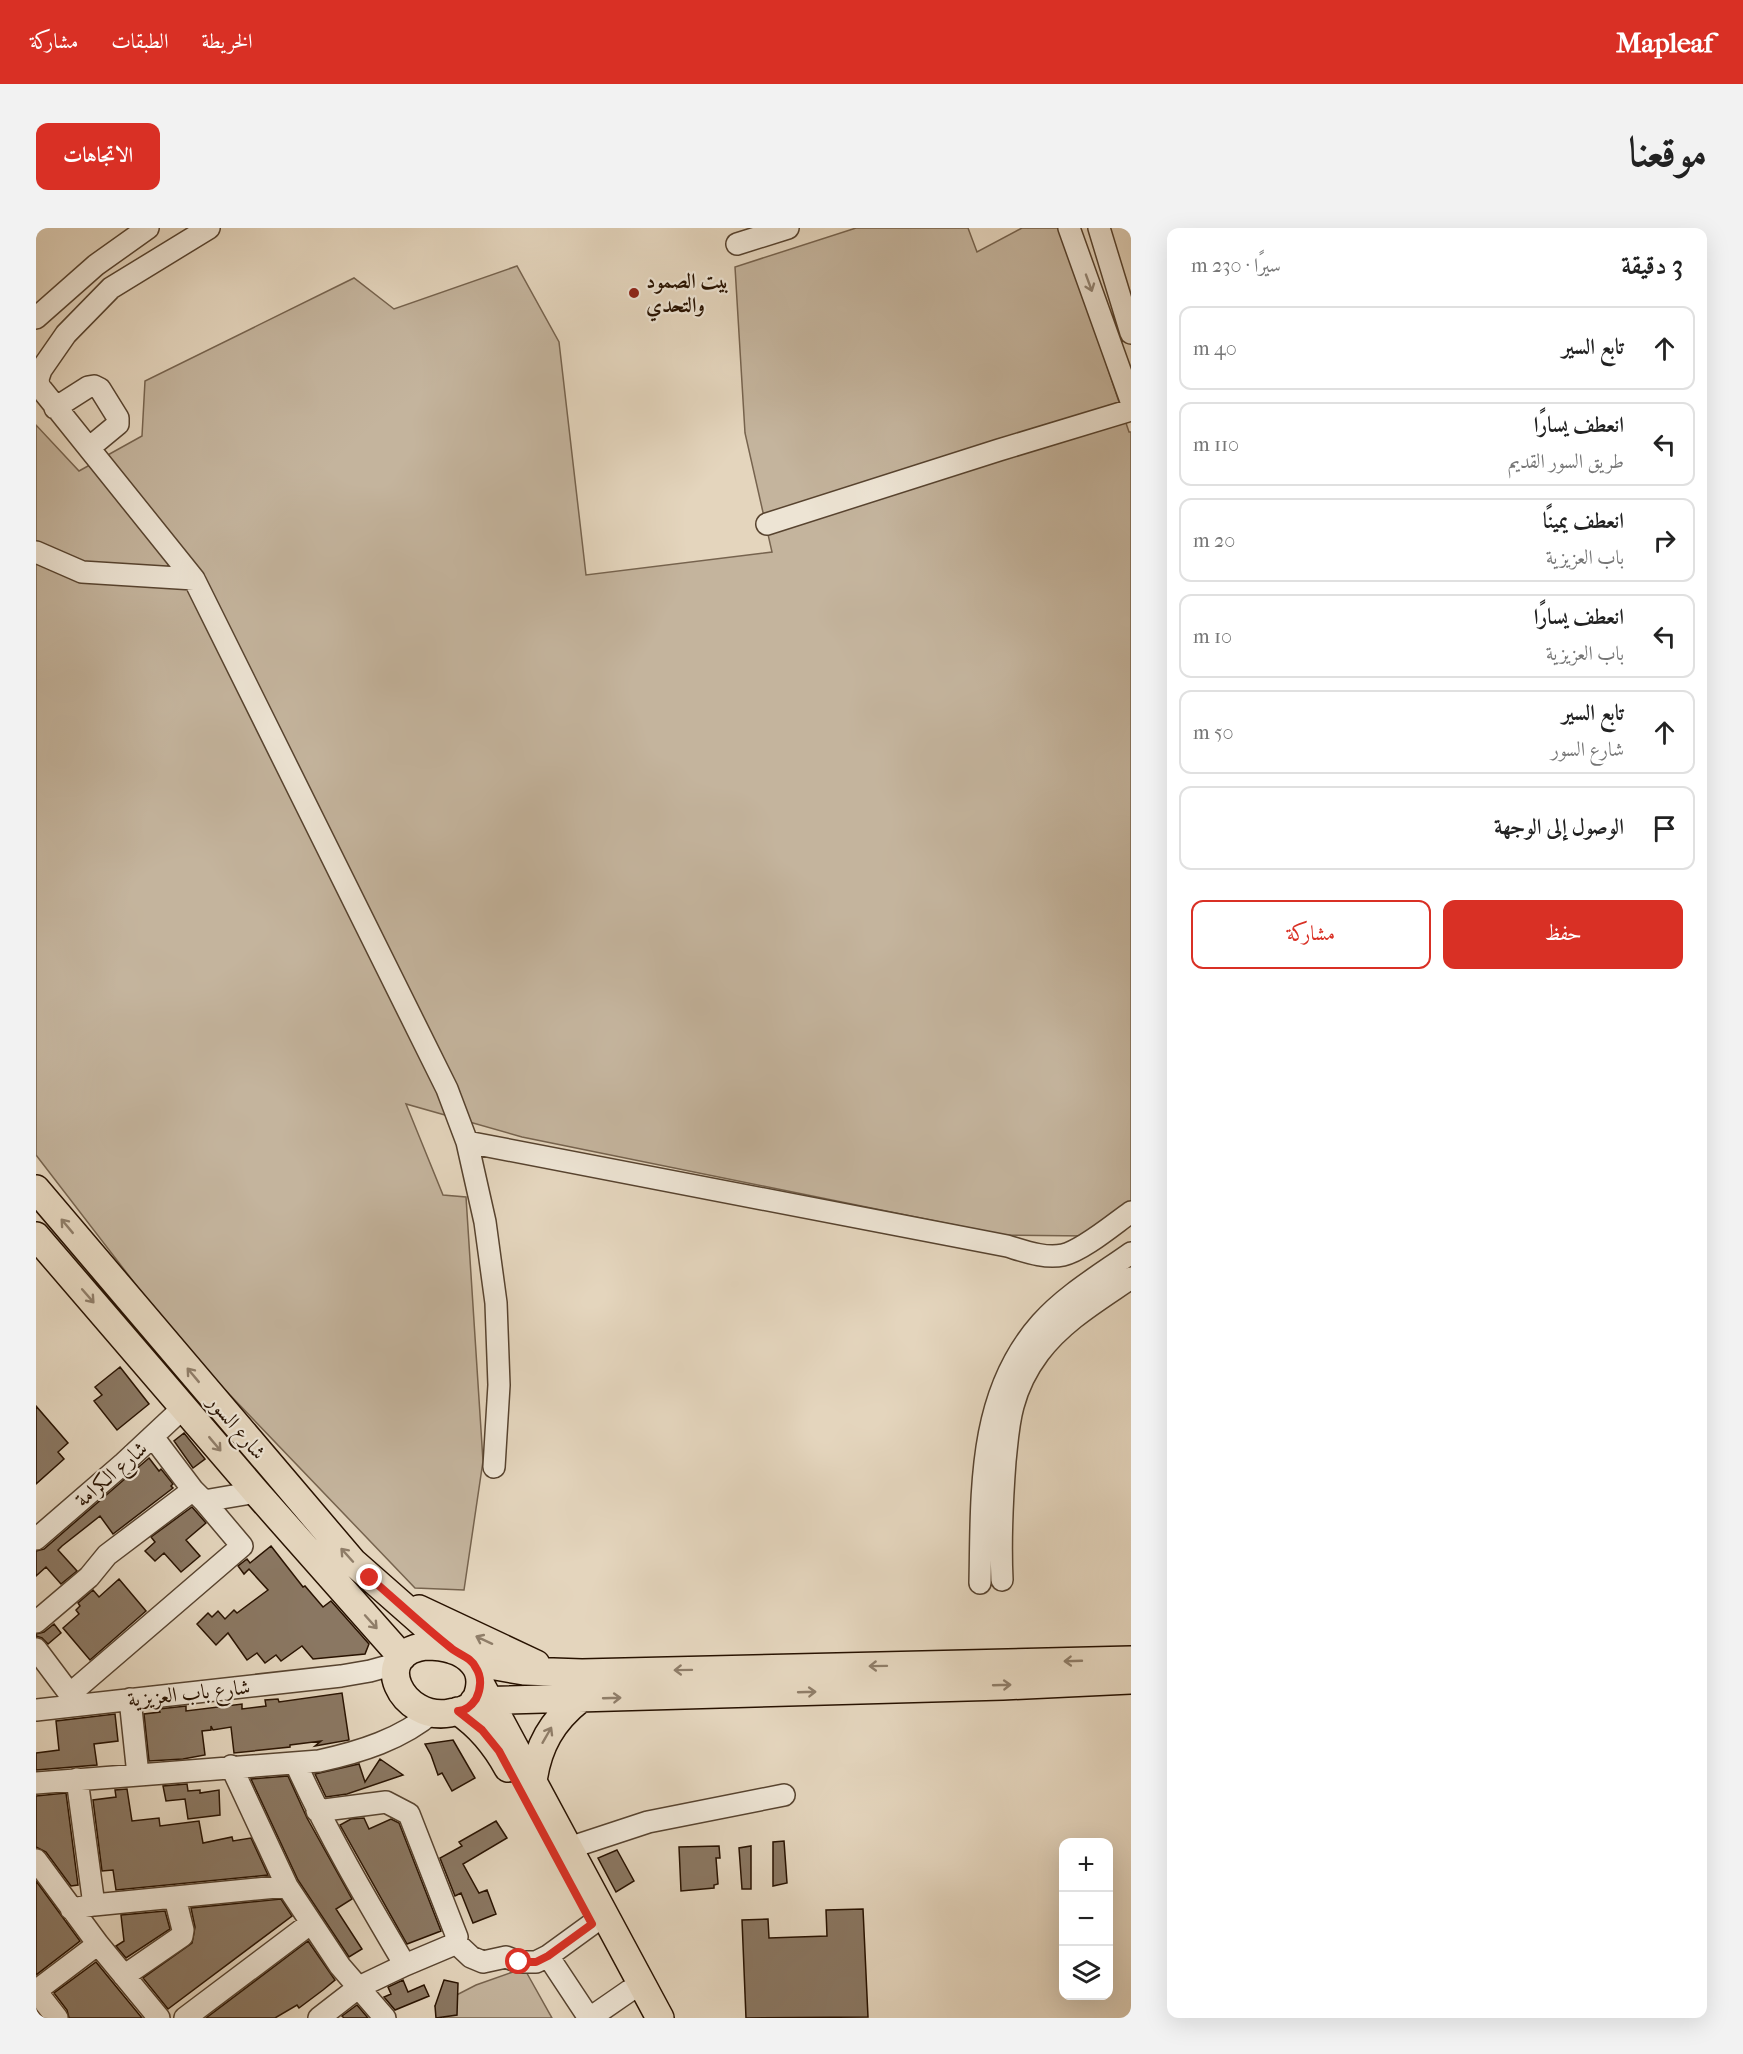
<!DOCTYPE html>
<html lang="ar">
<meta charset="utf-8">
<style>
body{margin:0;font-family:"IM FELL French Canon",Amiri,serif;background:#f2f2f2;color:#222;direction:rtl}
.controls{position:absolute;right:18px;bottom:18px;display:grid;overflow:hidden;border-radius:12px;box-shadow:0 6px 24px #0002}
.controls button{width:54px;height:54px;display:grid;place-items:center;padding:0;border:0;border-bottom:2px solid #e0e0e0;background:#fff;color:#222;font:30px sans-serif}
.stop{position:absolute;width:18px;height:18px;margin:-14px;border:4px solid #d93025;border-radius:50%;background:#fff}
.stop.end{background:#d93025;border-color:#fff;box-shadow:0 2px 6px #0008}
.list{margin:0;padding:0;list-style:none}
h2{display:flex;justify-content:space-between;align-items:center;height:78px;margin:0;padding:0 24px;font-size:26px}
h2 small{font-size:20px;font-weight:400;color:#767676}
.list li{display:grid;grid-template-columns:39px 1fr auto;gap:18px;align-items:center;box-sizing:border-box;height:84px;margin:0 12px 12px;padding:0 12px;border:2px solid #e0e0e0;border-radius:12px}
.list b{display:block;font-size:22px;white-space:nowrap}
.list p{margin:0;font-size:20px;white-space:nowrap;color:#767676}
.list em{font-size:20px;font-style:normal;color:#767676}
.actions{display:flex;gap:12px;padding:18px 24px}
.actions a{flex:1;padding:14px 0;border:2px solid #d93025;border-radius:12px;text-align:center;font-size:21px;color:#d93025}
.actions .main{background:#d93025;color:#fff}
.icon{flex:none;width:33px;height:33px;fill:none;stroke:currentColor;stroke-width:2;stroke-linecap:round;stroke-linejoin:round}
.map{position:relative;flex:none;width:1095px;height:1790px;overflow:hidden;direction:ltr;border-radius:12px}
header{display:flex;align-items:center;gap:36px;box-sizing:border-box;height:84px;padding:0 30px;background:#d93025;color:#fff}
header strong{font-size:28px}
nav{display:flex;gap:33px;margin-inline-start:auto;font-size:21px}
.intro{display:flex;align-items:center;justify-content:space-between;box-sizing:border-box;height:144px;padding:0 36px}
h1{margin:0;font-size:42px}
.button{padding:15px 27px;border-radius:12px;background:#d93025;color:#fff;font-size:21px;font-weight:700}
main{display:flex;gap:36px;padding:0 36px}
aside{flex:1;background:#fff;border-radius:12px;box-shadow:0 6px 24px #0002}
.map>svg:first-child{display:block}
</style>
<header>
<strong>Mapleaf</strong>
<nav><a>الخريطة</a><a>الطبقات</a><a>مشاركة</a></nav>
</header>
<div class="intro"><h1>موقعنا</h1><a class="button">الاتجاهات</a></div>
<main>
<aside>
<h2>3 دقيقة<small>سيرًا · 230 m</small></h2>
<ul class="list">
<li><svg class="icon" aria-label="ahead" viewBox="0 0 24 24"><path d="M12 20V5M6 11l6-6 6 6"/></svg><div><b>تابع السير</b></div><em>40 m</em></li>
<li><svg class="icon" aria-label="left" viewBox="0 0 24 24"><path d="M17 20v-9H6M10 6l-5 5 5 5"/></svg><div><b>انعطف يسارًا</b><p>طريق السور القديم</p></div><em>110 m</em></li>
<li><svg class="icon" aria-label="right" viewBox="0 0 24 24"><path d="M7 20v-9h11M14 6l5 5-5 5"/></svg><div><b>انعطف يمينًا</b><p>باب العزيزية</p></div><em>20 m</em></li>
<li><svg class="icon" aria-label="left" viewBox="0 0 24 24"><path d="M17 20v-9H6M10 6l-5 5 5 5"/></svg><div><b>انعطف يسارًا</b><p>باب العزيزية</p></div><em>10 m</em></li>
<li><svg class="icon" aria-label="ahead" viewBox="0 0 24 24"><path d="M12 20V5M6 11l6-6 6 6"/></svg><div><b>تابع السير</b><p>شارع السور</p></div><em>50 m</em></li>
<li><svg class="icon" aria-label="arrive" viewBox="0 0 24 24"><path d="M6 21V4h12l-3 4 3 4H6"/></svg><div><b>الوصول إلى الوجهة</b></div></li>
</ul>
<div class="actions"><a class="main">حفظ</a><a>مشاركة</a></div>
</aside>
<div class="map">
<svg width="1095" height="1790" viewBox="0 0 1095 1790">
<rect width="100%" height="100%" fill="#e4d5bd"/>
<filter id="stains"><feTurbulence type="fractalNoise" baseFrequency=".00333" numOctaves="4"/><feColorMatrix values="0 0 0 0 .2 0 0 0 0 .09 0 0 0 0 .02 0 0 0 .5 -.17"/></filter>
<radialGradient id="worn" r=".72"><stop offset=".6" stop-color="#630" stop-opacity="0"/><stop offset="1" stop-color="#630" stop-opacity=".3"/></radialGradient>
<path fill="#c4b49d" stroke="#76634e" stroke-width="1.5" d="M820 0H932L941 24 986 0H1025L1093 204H1095V976L1053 1008 968 1007 486 909 370 876 407 967 430 969 447 1233 428 1362 379 1360 147 1118 0 927V197L43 243 106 208 109 153 318 50 358 81 481 38 523 114 550 347 736 324 709 205 699 39Z
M488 1740 516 1790H408L399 1778 440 1757Z"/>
<path fill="#8a7762" stroke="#281200" stroke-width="1.5" d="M84 1139 113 1176 81 1202 58 1173 66 1167 59 1159Z
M0 1178 32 1215 22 1224 28 1231 0 1256Z
M148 1205 169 1231 157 1240 138 1213Z
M113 1230 123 1243 125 1241 137 1256 135 1258 137 1260 77 1306 64 1288 26 1318 22 1322 41 1343 25 1356 10 1339 0 1348V1323L8 1321Z
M156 1279 170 1295 150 1312 164 1328 145 1344 128 1325 119 1333 109 1323 119 1314 115 1309Z
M235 1318 267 1359 269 1358 287 1379 295 1373 326 1408 333 1416 329 1426 277 1431 266 1418 245 1433 240 1427 229 1435 221 1425 211 1432 192 1405 180 1417 161 1396 172 1385 176 1389 182 1383 189 1391 198 1382 201 1385 232 1362 213 1341 208 1346 202 1338 211 1331 214 1335Z
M83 1351 110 1383 54 1432 27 1400 43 1386 40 1382 44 1378 42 1375 57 1362 63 1369Z
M18 1396 25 1405 12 1416 6 1410 0 1408V1406L8 1404Z
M306 1465 313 1512 279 1518 285 1513 254 1517V1519L198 1525 195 1499 177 1502 175 1498V1502L166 1503 169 1527 147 1531 113 1533 108 1486 124 1484 123 1481 150 1478V1483L206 1476V1481L230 1478 229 1472 242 1471 243 1474Z
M79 1486 82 1513 58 1516 61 1537 0 1542V1525L23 1522 20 1493Z
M417 1512 439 1550 416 1563 406 1545 402 1547 395 1527 389 1516Z
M344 1531 367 1547 311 1566 290 1569 279 1546 323 1536 329 1554Z
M252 1548 271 1590 316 1671 300 1681 326 1721 313 1729 262 1652 215 1551Z
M151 1556 152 1563 164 1562V1565L183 1562 184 1587 152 1591 149 1571 130 1573 127 1558Z
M91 1561 96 1593 123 1590 124 1598 163 1593 167 1615 196 1609 197 1613 215 1610 232 1647 80 1662 77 1642 66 1643 57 1572 80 1569 79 1562Z
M30 1565 42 1657 35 1658 10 1624 0 1619V1568Z
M328 1590 333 1601 355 1591 363 1595 405 1703 371 1716 304 1597 315 1591Z
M460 1593 471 1610 427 1636 443 1665 451 1662 460 1686 437 1695 425 1665 419 1668 404 1630 426 1618 423 1614Z
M748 1613 751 1655 737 1658V1614Z
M683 1618 684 1630H680L682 1656 678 1657V1660L645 1663 643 1619Z
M715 1618V1661H706L703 1620Z
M581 1622 598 1653 580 1664 562 1630Z
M0 1653 44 1713 0 1747Z
M245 1671 256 1688 132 1781 107 1750 156 1715 159 1699 155 1680Z
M827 1681 832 1789 710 1790 706 1692 732 1691 733 1710 791 1708 790 1682Z
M129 1683 134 1701 90 1730 80 1718 88 1713 85 1687Z
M272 1713 299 1752 287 1762 263 1780 261 1777 239 1790H170Z
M60 1734 78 1756 106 1790H33L31 1782 18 1765Z
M367 1752 372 1764 388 1757 393 1768 359 1782 348 1769 355 1766 352 1759Z
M408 1752 422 1755 421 1787 400 1790 399 1778Z
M321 1777 332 1790H308L306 1788Z"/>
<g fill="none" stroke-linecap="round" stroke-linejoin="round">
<g stroke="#57432f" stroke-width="24">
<path id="minor" d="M173 0 75 60 30 106 5 142 2 151 3 158 158 351 411 861 431 914 449 994 460 1075 463 1157 458 1239
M1033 0 1095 173
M1063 0 1095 105
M701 16 752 0
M0 90 60 37 112 0
M19 180 52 159 58 158 64 161 82 190V196L53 220
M731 296 963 222 1095 182
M0 324 46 344 158 351
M431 914 971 1018C988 1023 1009 1031 1027 1027 1046 1023 1078 996 1095 984
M168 1273 220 1264
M0 1311 88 1235 148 1179
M966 1352C964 1312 966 1273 969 1233 971 1215 972 1196 977 1178 982 1159 991 1141 1003 1125 1027 1093 1063 1072 1095 1050
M944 1355C946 1264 941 1167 1005 1095 1030 1067 1064 1047 1095 1025
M0 1394 53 1349 71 1327 157 1262
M0 1421 42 1477
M35 1465 206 1318 168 1273 157 1262 117 1209
M94 1471 102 1547
M0 1482 305 1448 334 1443 363 1435
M260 1536C291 1605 330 1671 369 1737
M195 1538 251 1658 304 1738 349 1790
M41 1551 58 1677
M0 1555 283 1533C324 1524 366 1511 397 1484
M281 1583 350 1574 373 1586 421 1709 417 1716 414 1718 369 1737 323 1759 283 1790
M533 1620 612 1594 748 1567
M0 1632 62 1716 123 1790
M35 1681 58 1677 251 1658
M419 1714 435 1729 447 1734 470 1729 483 1734H500L512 1728 556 1696
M512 1728 553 1790
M88 1748 146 1708 147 1702 139 1670
M0 1763 62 1716
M0 1763 21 1790
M149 1790 275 1695
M554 1790 593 1763"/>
</g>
<g stroke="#281200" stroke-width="30">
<path id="major" d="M0 961 317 1334 417 1422
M0 1008 220 1264 366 1429
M383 1381 500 1436
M390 1418C407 1418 426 1422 437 1435 449 1448 445 1476 427 1482 424 1484 418 1484 414 1485 366 1494 332 1426 390 1418Z
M437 1434 488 1443 546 1445 1095 1432
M446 1459 624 1790
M438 1473 967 1458 1095 1452
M422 1483C444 1498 459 1516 472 1540
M497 1553C502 1518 516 1493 544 1471"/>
</g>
<use href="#minor" stroke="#ede4d4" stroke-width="21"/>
<use href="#major" stroke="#e4d5bd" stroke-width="27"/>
</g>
<defs><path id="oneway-shaft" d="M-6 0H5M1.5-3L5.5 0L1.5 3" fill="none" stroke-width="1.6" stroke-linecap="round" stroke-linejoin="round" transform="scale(1.5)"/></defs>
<use stroke="#948675" href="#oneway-shaft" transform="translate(1053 55) rotate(70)"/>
<g stroke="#8f7d68">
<use href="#oneway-shaft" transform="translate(31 998) rotate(-130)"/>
<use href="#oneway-shaft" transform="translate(52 1068) rotate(49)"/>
<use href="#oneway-shaft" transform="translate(157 1147) rotate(-130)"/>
<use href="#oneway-shaft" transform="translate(179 1216) rotate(50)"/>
<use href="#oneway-shaft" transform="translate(311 1327) rotate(-132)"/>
<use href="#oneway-shaft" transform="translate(335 1394) rotate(48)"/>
<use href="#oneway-shaft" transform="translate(448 1412) rotate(-155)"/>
<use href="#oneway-shaft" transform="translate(1037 1433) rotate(178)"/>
<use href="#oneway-shaft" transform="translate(842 1438) rotate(179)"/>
<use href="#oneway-shaft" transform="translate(647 1442) rotate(179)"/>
<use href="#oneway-shaft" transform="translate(966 1457) rotate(-2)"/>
<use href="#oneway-shaft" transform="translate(771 1464) rotate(-2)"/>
<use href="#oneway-shaft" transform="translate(576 1470) rotate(-2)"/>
<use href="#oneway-shaft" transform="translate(511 1507) rotate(-60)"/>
</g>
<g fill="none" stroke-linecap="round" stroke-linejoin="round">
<path stroke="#d93025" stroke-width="8" d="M334 1350C361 1373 387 1398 415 1420 423 1427 435 1429 440 1440 446 1449 445 1461 440 1471 436 1477 430 1483 422 1483L446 1502 463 1523 556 1696 512 1728 500 1734H483"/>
</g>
<circle fill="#8f2418" stroke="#ede4d4" stroke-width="2" cx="598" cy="65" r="6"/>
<g text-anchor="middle" stroke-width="4.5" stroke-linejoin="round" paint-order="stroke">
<g font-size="21" font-weight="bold" fill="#281200" stroke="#ede4d4" text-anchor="start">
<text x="610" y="60">بيت الصمود<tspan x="610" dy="24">والتحدي</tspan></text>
</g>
<g font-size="21" fill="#281200" stroke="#ede4d4">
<text transform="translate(201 1199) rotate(50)" y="7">شارع السور</text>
<text transform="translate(75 1246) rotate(-41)" y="7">شارع الكرامة</text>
<text transform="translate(153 1465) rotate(-6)" y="7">شارع باب العزيزية</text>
</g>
</g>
<rect width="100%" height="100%" filter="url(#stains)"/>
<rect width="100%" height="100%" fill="url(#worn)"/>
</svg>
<div class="controls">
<button>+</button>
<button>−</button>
<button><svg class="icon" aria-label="layers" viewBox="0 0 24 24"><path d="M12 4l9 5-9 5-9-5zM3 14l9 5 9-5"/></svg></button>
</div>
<div class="stop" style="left:483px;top:1734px"></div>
<div class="stop end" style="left:334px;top:1350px"></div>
</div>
</main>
